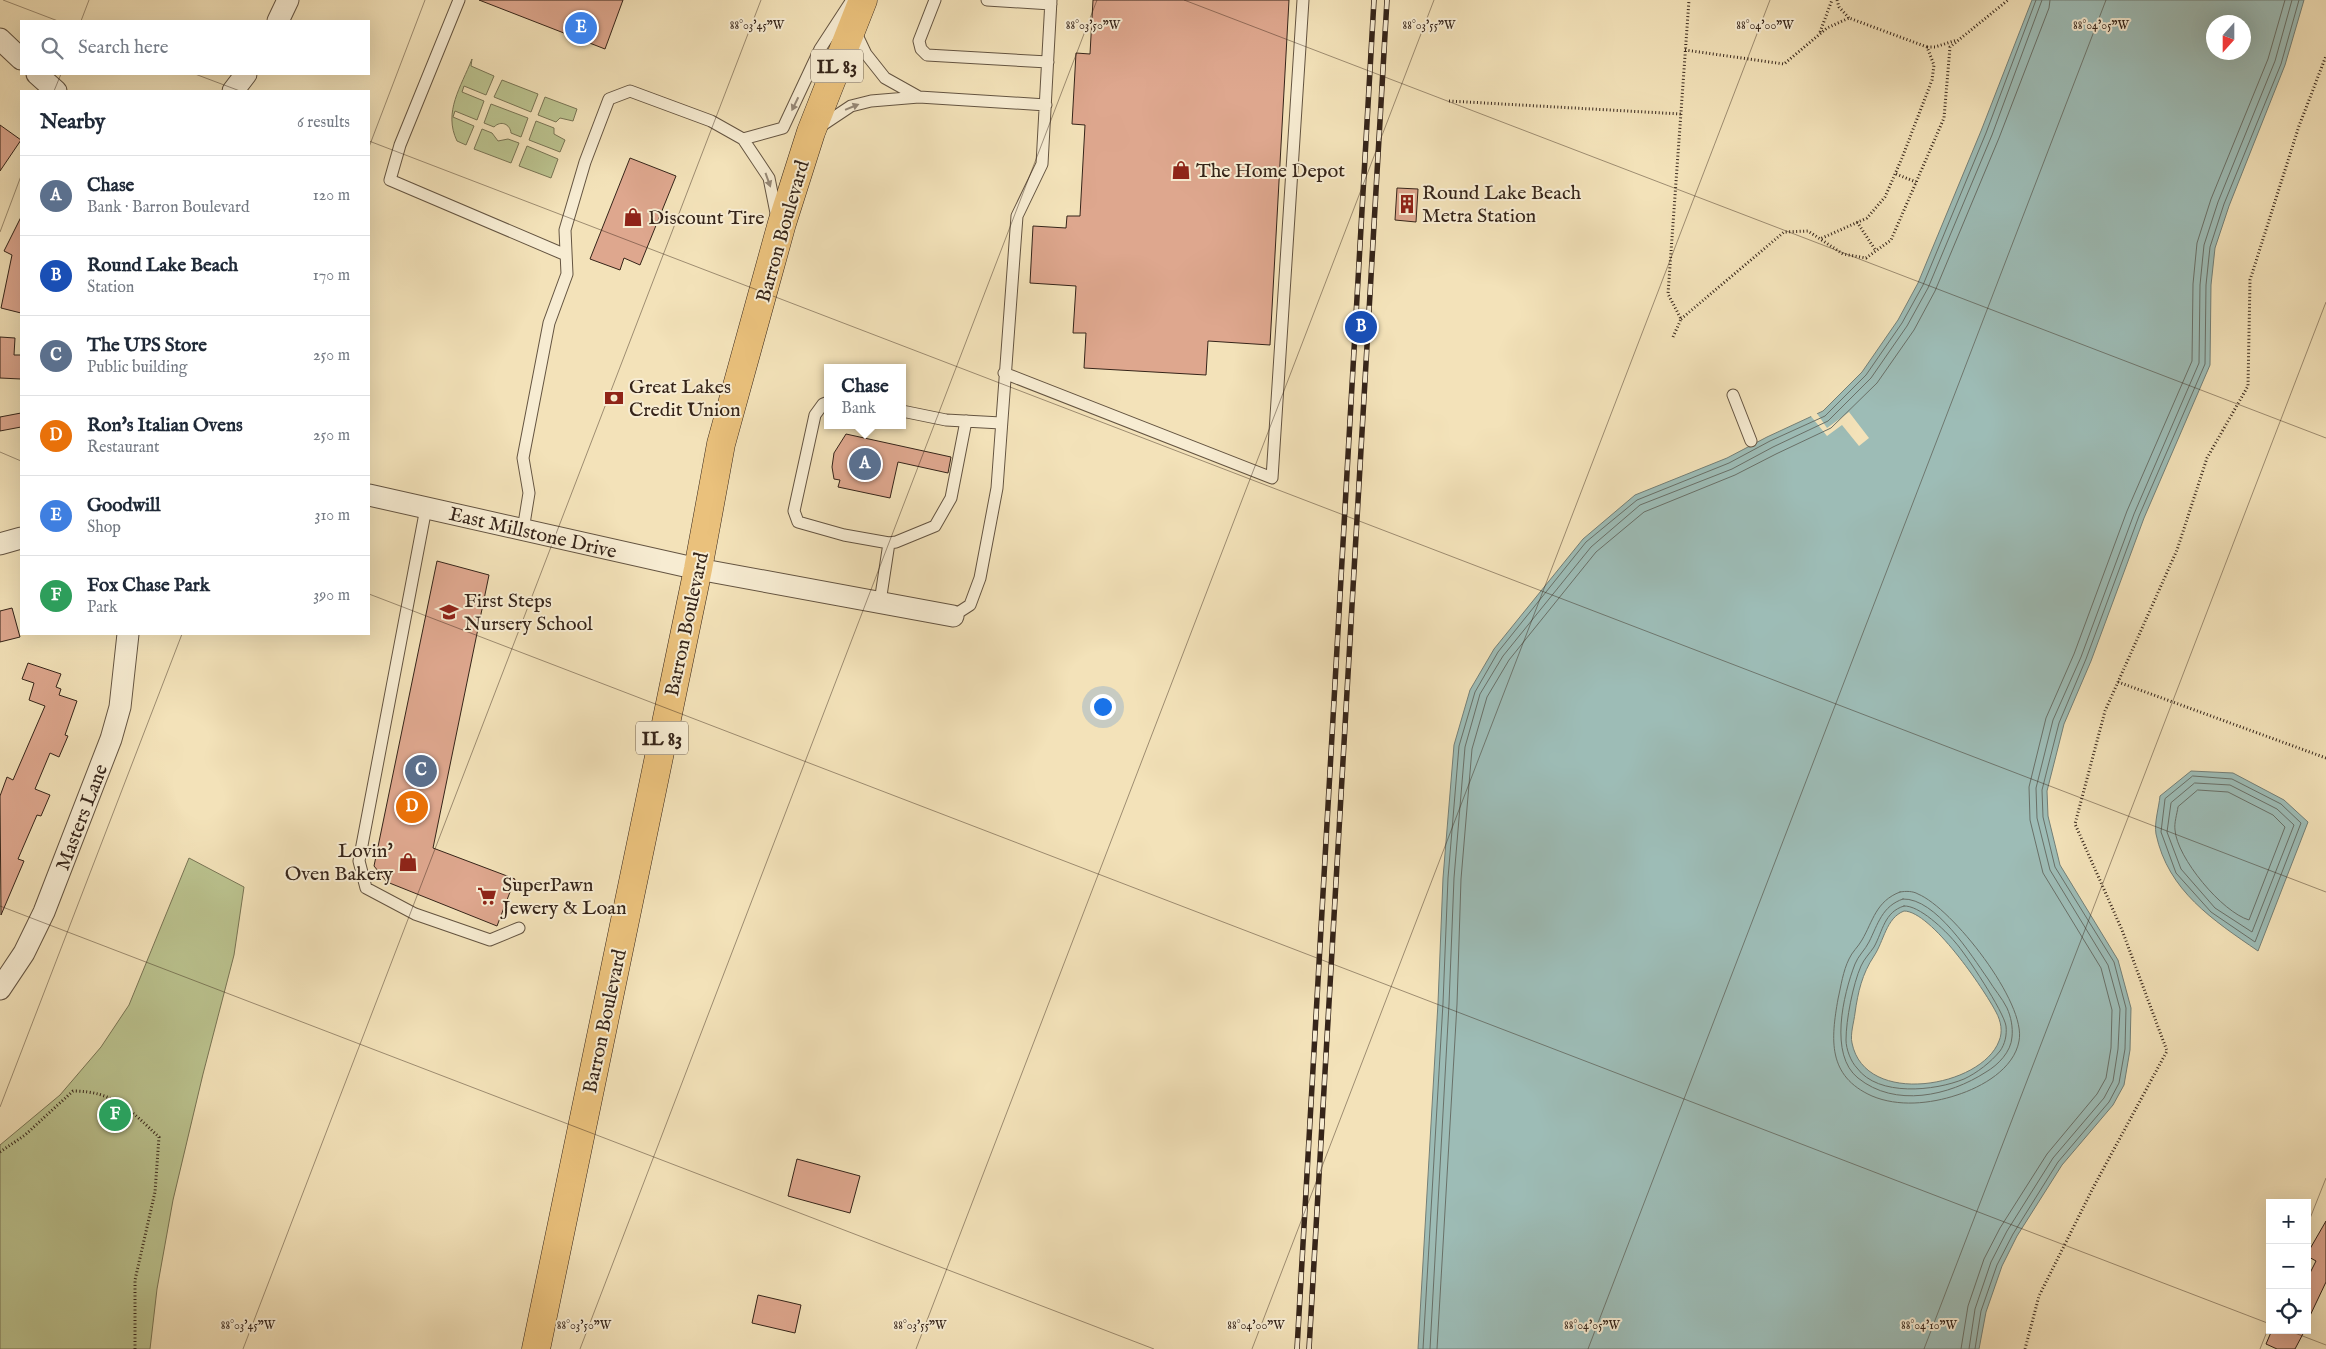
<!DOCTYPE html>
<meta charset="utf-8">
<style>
body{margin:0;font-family:"IM FELL English",serif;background:#f2f2f3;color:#1f2937}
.controls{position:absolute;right:15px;bottom:15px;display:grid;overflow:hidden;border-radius:0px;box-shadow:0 5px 20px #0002}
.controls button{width:45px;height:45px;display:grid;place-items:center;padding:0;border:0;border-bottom:1px solid #e0e1e3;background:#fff;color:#1f2937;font:25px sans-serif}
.compass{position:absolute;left:2206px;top:15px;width:45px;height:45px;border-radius:50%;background:#fff;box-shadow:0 5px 20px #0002;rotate:201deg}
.you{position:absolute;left:1102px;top:706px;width:18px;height:18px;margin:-12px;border:4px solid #fff;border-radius:50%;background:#1a73e8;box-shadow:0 0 0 8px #1a73e833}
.badge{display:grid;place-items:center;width:32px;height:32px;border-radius:50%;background:#8f2418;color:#fff;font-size:16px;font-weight:700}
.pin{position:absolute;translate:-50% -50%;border:2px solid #fff;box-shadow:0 1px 5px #0006}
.popup{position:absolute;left:824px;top:364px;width:82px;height:65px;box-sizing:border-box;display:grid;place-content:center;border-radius:0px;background:#fff;filter:drop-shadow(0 1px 4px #0005);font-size:16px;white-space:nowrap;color:#747a83}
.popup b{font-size:19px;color:#1f2937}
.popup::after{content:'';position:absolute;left:50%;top:100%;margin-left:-10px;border:10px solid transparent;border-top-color:#fff}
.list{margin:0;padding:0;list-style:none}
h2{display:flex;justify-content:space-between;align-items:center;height:65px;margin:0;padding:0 20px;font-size:21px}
h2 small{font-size:16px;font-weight:400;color:#747a83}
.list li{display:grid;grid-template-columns:32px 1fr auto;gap:15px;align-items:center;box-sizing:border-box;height:80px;padding:0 20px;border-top:1px solid #e0e1e3}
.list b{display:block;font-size:19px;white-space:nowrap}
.list p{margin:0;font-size:16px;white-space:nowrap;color:#747a83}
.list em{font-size:16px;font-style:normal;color:#747a83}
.icon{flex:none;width:28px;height:28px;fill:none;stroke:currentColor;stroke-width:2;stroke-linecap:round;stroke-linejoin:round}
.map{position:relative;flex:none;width:2326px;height:1349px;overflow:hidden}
.search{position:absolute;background:#fff;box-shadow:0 5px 20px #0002;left:20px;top:20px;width:350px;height:55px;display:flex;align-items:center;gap:12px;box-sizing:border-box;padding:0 18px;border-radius:0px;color:#747a83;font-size:19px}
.panel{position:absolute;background:#fff;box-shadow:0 5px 20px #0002;left:20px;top:90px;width:350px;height:545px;border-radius:0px}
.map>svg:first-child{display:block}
</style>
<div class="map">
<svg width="2326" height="1349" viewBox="0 0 2326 1349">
<rect width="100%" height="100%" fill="#f3e2b9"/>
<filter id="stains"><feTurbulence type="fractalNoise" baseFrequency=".004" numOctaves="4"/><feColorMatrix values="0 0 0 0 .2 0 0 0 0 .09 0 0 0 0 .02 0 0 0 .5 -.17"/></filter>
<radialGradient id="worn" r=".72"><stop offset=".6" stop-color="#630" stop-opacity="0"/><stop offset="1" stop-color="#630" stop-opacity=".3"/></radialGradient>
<path fill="#bbc38f" stroke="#787454" d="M472 59 471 66 494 76 486 95 464 86 462 92 484 101 477 120 455 111 453 117 474 126 466 145 457 141C443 112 461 87 472 59Z
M502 80 538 94 531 112 494 97Z
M545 97 577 109 573 121 560 118 556 122 538 115Z
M491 104 528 118 521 137 511 133C510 124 501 120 494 127L484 123Z
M536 121 554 128V134L565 140 560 152 529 140Z
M482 129 492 133 498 141 508 139 519 143 511 163 474 149Z
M527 146 558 159 551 178 519 166Z
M189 858 244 887 234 955 203 1074 173 1200 157 1289 150 1349H0V1145L60 1095 101 1047 129 1005Z"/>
<path fill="#9dbcb6" stroke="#737f77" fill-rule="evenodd" d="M2032 0H2304L2285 65 2229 206 2215 248 2211 285 2210 365 2144 518 2091 661 2064 724 2047 791 2048 816 2060 865 2118 960 2131 1008 2130 1050 2124 1085 2113 1105 2062 1165 2017 1236 2002 1266 1986 1312 1979 1349H1418L1438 1003 1443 878 1454 745 1470 690 1494 649 1583 539 1635 495 1727 458 1767 437 1823 411 1862 372 1898 320 1918 283 1981 131ZM2214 22H2244V52H2214ZM1904 911C1931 911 1984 989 1996 1012 2001 1021 2003 1032 1999 1041 1982 1087 1865 1108 1852 1043 1850 1034 1854 1022 1855 1013 1858 992 1862 974 1874 956 1884 941 1886 918 1904 911Z
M2191 771 2233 773 2284 800 2308 822 2258 951C2213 920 2168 891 2156 834 2154 823 2159 807 2160 796Z"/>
<path fill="#f3e2b9" d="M1816 412 1827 428 1849 412 1869 438 1859 446 1842 425 1827 436 1810 415Z"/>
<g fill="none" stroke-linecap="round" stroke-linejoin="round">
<path stroke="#697068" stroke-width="1" d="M2193 776 2232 779 2281 804 2301 823 2255 942 2211 912 2176 873 2161 832 2165 799Z
M2195 783 2230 785 2277 809 2294 825 2252 932 2215 908 2181 869 2167 832 2171 803Z
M2198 790 2228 792 2273 815 2285 827 2249 920C2222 912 2177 858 2175 830 2174 823 2177 814 2178 807Z
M1900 892C1906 891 1913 891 1918 894 1952 908 2027 1003 2019 1041 2014 1069 1982 1087 1957 1095 1930 1104 1898 1107 1872 1096 1827 1076 1831 1039 1838 999 1841 986 1843 971 1849 959 1852 952 1858 947 1862 940 1873 921 1876 901 1900 892Z
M1903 899C1936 898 1971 955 1988 979 1994 989 2002 998 2007 1008 2011 1017 2013 1027 2012 1037 2011 1052 1998 1065 1986 1072 1949 1096 1895 1108 1858 1078 1829 1055 1843 995 1855 964 1858 956 1865 950 1869 942 1878 924 1882 906 1903 899Z
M1904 906C1919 905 1945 930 1955 942 1966 954 2004 1012 2006 1026 2007 1035 2005 1044 2000 1051 1991 1062 1977 1073 1964 1079 1935 1091 1878 1097 1857 1068 1851 1062 1846 1049 1846 1040 1846 1020 1853 984 1861 966 1864 959 1870 953 1874 947 1883 931 1884 912 1904 906Z
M1423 1349 1443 1003 1448 878 1459 746 1475 692 1498 652 1586 542 1637 500 1729 463 1770 441 1825 416 1866 375 1902 323 1923 285 1986 133 2036 0
M1430 1349 1449 1004 1454 878 1465 747 1480 694 1503 656 1591 547 1640 505 1732 469 1773 447 1828 421 1871 378 1907 326 1928 288 1992 135 2042 0
M1437 1349 1457 1004 1461 879 1472 749 1487 697 1509 660 1596 552 1644 512 1735 475 1776 454 1831 428 1877 383 1914 330 1935 291 1999 138 2049 8 2050 0
M1961 1349 1968 1306 1984 1259 2000 1228 2047 1154 2097 1094 2106 1078 2111 1048 2112 1010 2101 968 2043 873 2030 820 2029 787 2046 718 2074 654 2127 511 2192 361 2193 284 2197 243 2211 199 2268 59 2285 0
M1969 1349 1975 1309 1991 1262 2007 1231 2053 1158 2104 1098 2113 1081 2118 1049 2120 1009 2108 965 2050 870 2037 818 2036 788 2053 720 2081 657 2134 514 2199 363 2200 285 2204 245 2218 202 2275 61 2292 0
M1975 1349 1981 1311 1997 1265 2013 1234 2058 1162 2109 1102 2119 1083 2125 1049 2126 1008 2114 962 2055 867 2043 817 2042 790 2059 723 2086 659 2139 516 2205 364 2206 285 2210 247 2224 204 2281 64 2299 0"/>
</g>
<path fill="#dea78e" stroke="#352419" d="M479 0H623L605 49Z
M1093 0H1289L1270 345 1208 341 1206 375 1084 368 1086 333H1073L1076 286 1030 283 1033 226 1066 228 1067 216H1080L1085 125 1072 124 1076 53 1090 54Z
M0 125 21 140 0 171Z
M630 158 676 176 640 265 624 258 620 270 590 259Z
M1397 188 1418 189 1416 222 1395 220Z
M21 217V313L1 308 12 255 4 251Z
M0 337 15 338 14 355H21V379L0 378Z
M21 413V427L0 431V417Z
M846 434 951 457 948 473 898 462 890 498 838 487 840 480 834 479 832 467 834 453Z
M437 561 489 575 433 848 515 879 497 926 387 882 374 866Z
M12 608 20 637 0 642V611Z
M28 663 61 674 56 687 61 689 59 695 77 701 65 735 68 736 59 757 50 753 35 789 50 795 41 816 37 815 18 859 24 861 1 915 0 796 7 777 13 780 45 706 29 700 34 683 22 679Z
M797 1159 860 1176 850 1213 788 1196Z
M2326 1221V1282L2307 1322V1279L2316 1261 2307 1256V1254Z
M758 1295 801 1305 795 1333 752 1323Z
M2272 1330H2305L2295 1349H2277L2266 1344Z"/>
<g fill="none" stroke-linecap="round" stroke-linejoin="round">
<g stroke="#645441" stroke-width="13">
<path id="lane" d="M459 0 400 145 390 180 566 255
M935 0 919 41 921 49 927 55 1048 62
M987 0 1051 4
M855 31 866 54 885 78 919 97
M818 128 851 106 871 101 919 97 1046 105
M743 139 783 128 820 49 850 3
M1004 373 1272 478 1303 0
M1733 395 1751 441
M828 402 823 404 815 415 794 511 798 522 844 535 889 543 896 542 935 526 951 498 966 421
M902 411 946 420 1001 423
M426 508 359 861 366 888 415 914 490 940 519 928
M523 530 529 493 523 458 549 323 567 274 565 230 585 162 609 99 630 91 711 121 743 139 769 178 777 218
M880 602 889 543
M953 616 970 605 980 578 997 488 1017 216 1042 164 1051 0"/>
</g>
<g stroke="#645441" stroke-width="23">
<path id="street" d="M278 21 288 0
M0 39 21 59
M37 74 56 91
M233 91 246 74
M369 495 698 569 953 616
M0 544 21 538
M0 989 24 953 44 912 111 739 120 707 128 634"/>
</g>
<g stroke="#352419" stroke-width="29">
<path id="primary" d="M536 1349 698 569 721 444 782 223 811 132 863 0"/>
</g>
<path stroke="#352419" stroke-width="3" stroke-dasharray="1 2.5" stroke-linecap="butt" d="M1837 0 1839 7 1849 18
M1820 32 1832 0
M1927 47H1935L1957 40
M1685 50 1784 64 1827 28 1849 18 1927 47 1934 65 1932 80 1902 158 1885 197 1867 218 1820 239
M1449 101 1681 114
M1896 174 1916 182
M1857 222 1876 251
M1681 319 1784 232 1808 231 1843 254 1866 258 1891 240 1944 118 1950 47 2008 0
M1673 337 1681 319 1668 294 1689 0
M2118 682 2326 758
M0 1152 25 1135 73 1091C114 1091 131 1111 159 1137L155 1192 135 1280V1349
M2025 1349 2039 1296 2093 1188 2167 1051 2122 930 2075 824 2105 711 2177 550 2207 458 2248 386 2250 280 2299 126 2326 56"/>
<use href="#lane" stroke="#f7ecd2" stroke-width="11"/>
<use href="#street" stroke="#f7ecd2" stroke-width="21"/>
<use href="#primary" stroke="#eac17c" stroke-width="28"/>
<g stroke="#352419" stroke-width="5.5">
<path id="rail" d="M1297 1349 1374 0
M1309 1349 1387 0"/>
</g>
<use href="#rail" stroke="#f7ecd2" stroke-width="4" stroke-dasharray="11" stroke-linecap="butt"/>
</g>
<defs><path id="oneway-solid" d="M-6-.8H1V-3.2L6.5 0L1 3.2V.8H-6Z" transform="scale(1.25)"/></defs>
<g fill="#968876">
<use href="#oneway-solid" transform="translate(795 104) rotate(116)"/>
<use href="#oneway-solid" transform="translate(852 107) rotate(-22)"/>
<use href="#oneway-solid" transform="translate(768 180) rotate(70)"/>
</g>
<path fill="none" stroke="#352419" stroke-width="1" stroke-opacity="0.45" d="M3 0 58 21M1184 0 2326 438M81 21 89 0M195 74 240 91M54 91 61 74M369 141 2326 892M369 147 425 0M0 232 21 176M0 452 21 461M369 594 2270 1324M0 906 1154 1349M0 1107 182 634M2307 1226 2326 1178M2287 1330 2326 1345M243 1349 761 0M580 1349 1097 0M916 1349 1434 0M1252 1349 1770 0M1588 1349 2106 0M1924 1349 2326 302M2260 1349 2270 1324"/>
<defs>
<g id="shop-bare" transform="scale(1.5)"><path d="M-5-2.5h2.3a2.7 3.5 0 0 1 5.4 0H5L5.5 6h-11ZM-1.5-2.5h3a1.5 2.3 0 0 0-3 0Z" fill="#8f2418" stroke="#f7ecd2" stroke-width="2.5" paint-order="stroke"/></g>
<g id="building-bare" transform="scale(1.5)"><path d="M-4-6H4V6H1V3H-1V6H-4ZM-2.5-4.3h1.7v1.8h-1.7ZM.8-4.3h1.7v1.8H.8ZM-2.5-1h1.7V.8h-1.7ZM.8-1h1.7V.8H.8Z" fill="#8f2418" stroke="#f7ecd2" stroke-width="2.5" paint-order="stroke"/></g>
<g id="bank-bare" transform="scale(1.5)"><path d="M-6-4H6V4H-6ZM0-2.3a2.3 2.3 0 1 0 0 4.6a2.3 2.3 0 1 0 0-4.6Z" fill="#8f2418" stroke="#f7ecd2" stroke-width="2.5" paint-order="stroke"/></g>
<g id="school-bare" transform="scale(1.5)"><path d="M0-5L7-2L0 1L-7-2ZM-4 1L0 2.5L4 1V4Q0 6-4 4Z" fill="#8f2418" stroke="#f7ecd2" stroke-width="2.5" paint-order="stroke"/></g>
<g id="supermarket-bare" transform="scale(1.5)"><path d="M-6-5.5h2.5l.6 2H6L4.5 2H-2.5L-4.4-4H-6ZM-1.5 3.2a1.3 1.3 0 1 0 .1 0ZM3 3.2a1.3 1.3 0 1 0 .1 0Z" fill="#8f2418" stroke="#f7ecd2" stroke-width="2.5" paint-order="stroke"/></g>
</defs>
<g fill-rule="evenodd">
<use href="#shop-bare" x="1181" y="170"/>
<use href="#building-bare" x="1407" y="204"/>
<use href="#shop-bare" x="633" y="217"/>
<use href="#bank-bare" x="614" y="398"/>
<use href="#school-bare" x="449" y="612"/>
<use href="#shop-bare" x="408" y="862"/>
<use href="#supermarket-bare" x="487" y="896"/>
</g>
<g text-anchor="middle" stroke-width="4" stroke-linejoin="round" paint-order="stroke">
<g fill="#f7ecd2" stroke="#6f6050" stroke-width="1">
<rect x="811" y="49.5" width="52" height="33" rx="4"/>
<rect x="636" y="721.5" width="52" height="33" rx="4"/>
</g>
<g font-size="19" font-weight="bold" fill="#352419">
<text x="837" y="73">IL 83</text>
<text x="662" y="745">IL 83</text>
</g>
<g font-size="20" fill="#352419" stroke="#f7ecd2" text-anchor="start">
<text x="1196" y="177">The Home Depot</text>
<text x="1422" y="199">Round Lake Beach<tspan x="1422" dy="23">Metra Station</tspan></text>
<text x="648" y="224">Discount Tire</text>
<text x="629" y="393">Great Lakes<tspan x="629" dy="23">Credit Union</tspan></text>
<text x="464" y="607">First Steps<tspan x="464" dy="23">Nursery School</tspan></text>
<text x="393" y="857" text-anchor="end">Lovin'<tspan x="393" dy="23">Oven Bakery</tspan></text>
<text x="502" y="891">SuperPawn<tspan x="502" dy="23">Jewery &amp; Loan</tspan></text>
</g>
<g font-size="20" fill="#352419" stroke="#f7ecd2">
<text transform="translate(782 231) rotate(-74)" y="7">Barron Boulevard</text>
<text transform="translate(533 532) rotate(13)" y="7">East Millstone Drive</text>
<text transform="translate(686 624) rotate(-78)" y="7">Barron Boulevard</text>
<text transform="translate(81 817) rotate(-69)" y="7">Masters Lane</text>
<text transform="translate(604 1021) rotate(-78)" y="7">Barron Boulevard</text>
</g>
</g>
<g font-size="12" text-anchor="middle" fill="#352419" stroke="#f7ecd2" stroke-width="4" stroke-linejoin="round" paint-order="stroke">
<text x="757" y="29">88°03'45"W</text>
<text x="1093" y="29">88°03'50"W</text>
<text x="1429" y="29">88°03'55"W</text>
<text x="1765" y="29">88°04'00"W</text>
<text x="2101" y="29">88°04'05"W</text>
<text x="248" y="1329">88°03'45"W</text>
<text x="584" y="1329">88°03'50"W</text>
<text x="920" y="1329">88°03'55"W</text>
<text x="1256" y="1329">88°04'00"W</text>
<text x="1592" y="1329">88°04'05"W</text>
<text x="1929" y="1329">88°04'10"W</text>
</g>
<rect width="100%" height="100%" filter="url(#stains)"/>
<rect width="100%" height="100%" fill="url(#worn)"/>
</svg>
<div class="controls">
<button>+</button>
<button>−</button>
<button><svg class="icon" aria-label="locate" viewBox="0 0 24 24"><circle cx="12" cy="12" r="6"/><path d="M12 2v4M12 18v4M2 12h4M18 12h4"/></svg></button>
</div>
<svg class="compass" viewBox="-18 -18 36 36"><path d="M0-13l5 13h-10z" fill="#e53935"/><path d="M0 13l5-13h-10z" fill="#747a83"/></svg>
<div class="you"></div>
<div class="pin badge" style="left:865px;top:464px;background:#5c6f8a">A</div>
<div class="popup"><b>Chase</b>Bank</div>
<div class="pin badge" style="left:1361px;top:327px;background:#1a4fb4">B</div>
<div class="pin badge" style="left:421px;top:771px;background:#5c6f8a">C</div>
<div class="pin badge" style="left:412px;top:807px;background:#e8710a">D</div>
<div class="pin badge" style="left:581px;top:28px;background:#3f7fe0">E</div>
<div class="pin badge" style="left:115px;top:1115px;background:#2e9e5b">F</div>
<div class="search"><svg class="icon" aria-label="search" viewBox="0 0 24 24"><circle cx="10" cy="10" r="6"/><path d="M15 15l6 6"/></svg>Search here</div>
<section class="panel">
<h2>Nearby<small>6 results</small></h2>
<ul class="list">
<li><span class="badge" style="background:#5c6f8a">A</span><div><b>Chase</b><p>Bank · Barron Boulevard</p></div><em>120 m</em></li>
<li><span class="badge" style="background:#1a4fb4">B</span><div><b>Round Lake Beach</b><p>Station</p></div><em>170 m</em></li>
<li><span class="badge" style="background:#5c6f8a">C</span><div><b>The UPS Store</b><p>Public building</p></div><em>250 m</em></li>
<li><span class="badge" style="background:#e8710a">D</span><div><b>Ron's Italian Ovens</b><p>Restaurant</p></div><em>250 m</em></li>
<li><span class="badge" style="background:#3f7fe0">E</span><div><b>Goodwill</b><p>Shop</p></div><em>310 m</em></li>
<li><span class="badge" style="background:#2e9e5b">F</span><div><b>Fox Chase Park</b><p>Park</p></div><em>390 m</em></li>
</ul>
</section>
</div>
